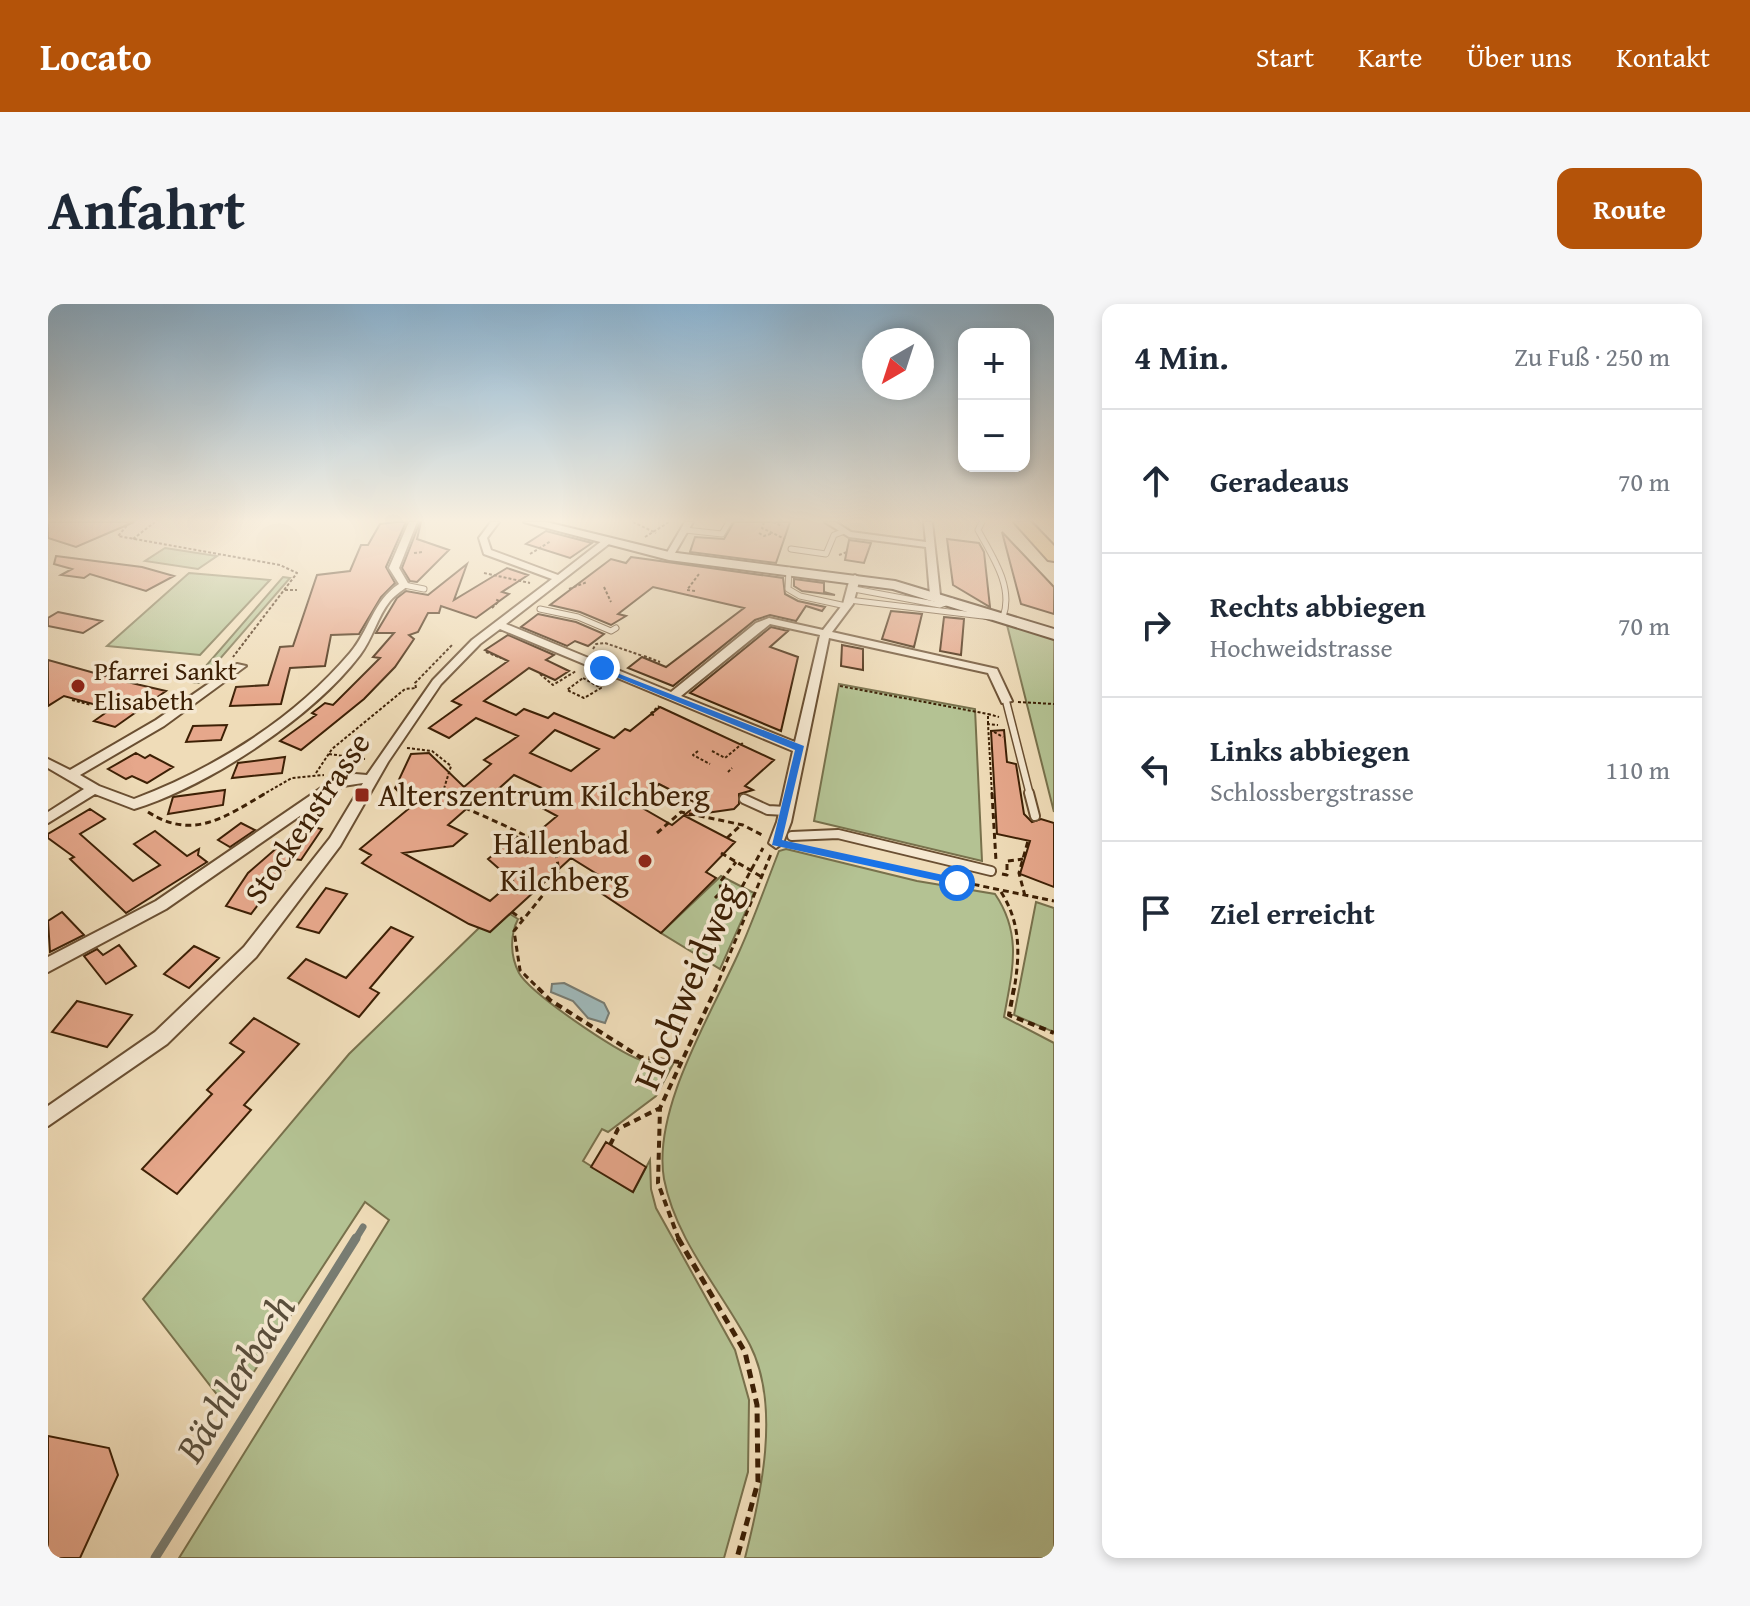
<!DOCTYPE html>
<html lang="de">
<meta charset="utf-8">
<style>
body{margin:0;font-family:"Gentium Book Plus",serif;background:#f6f6f7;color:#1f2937}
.controls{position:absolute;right:24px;top:24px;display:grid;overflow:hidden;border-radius:16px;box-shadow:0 4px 12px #0003}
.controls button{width:72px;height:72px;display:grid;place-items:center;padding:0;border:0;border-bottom:2px solid #e0e1e3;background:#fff;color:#1f2937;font:40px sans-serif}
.compass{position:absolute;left:814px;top:24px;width:72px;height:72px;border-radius:50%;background:#fff;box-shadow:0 4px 12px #0003;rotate:219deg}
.stop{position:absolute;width:24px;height:24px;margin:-18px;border:6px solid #1a73e8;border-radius:50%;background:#fff}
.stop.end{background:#1a73e8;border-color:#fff;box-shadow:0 2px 8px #0008}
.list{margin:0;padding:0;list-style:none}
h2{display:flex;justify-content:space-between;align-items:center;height:104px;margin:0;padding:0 32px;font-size:34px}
h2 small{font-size:26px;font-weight:400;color:#747a83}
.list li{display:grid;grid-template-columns:52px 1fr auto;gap:24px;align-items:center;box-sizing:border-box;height:144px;padding:0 32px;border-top:2px solid #e0e1e3}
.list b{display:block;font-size:30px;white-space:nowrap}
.list p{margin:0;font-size:26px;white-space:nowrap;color:#747a83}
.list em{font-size:26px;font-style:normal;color:#747a83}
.icon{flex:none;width:44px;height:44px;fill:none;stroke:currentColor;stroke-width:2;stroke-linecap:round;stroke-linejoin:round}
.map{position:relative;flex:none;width:1006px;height:1254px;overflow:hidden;border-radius:16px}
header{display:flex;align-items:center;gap:48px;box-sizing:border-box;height:112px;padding:0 40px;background:#b45309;color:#fff}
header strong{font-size:38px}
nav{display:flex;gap:44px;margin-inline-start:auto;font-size:28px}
.intro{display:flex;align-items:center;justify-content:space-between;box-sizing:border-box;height:192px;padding:0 48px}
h1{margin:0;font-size:56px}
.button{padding:20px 36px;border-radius:16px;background:#b45309;color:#fff;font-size:28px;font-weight:700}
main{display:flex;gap:48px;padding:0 48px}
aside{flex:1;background:#fff;border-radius:16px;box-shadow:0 4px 12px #0003}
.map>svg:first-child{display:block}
</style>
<header>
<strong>Locato</strong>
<nav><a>Start</a><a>Karte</a><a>Über uns</a><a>Kontakt</a></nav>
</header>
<div class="intro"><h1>Anfahrt</h1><a class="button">Route</a></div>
<main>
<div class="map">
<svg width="1006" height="1254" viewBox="0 0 1006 1254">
<rect width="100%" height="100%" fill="#efdcb8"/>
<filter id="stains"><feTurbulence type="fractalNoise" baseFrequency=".0025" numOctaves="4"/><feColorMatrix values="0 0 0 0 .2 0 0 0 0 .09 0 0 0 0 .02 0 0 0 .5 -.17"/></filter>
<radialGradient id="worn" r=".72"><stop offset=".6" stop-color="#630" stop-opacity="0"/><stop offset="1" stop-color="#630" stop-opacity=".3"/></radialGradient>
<path fill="#b4c293" stroke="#78714c" stroke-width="2" d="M117 244 169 252 150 265 97 257Z
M141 269 222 276 152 351 59 342Z
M235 273 242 274 151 379 144 378Z
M959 321 1006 334V508Z
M791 380 927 405 934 557 766 517Z
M738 545 869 577 947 590C975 631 964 668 956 713L1006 739V1254H697C713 1191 733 1102 702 1041 673 986 628 937 616 875 604 805 663 711 691 648 706 615 718 580 731 547Z
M673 572 706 589 672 665 613 629Z
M988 598 1006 604V728L966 711Z
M462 610 470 615C462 631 462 652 471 669 482 689 570 749 593 756 603 759 615 759 625 760L608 792 560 828 554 825 535 857 585 888 602 856 603 885 608 904 687 1046 701 1096 700 1168 676 1254H131L341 916 317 898 181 1106 95 995 301 750 432 623 442 628Z"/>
<path fill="#9fb9ba" stroke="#787c72" stroke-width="2" d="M516 679 556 699 561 709 557 719 540 714 525 697 503 688 504 680Z"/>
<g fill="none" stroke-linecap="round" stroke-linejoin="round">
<path stroke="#787c72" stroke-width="7" d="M307 936 315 923"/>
<path stroke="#787c72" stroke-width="9" d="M107 1254 308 934"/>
</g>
<path fill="#e6a78b" stroke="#3d2005" stroke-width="2" fill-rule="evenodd" d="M0 218H86L28 243 0 234Z
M348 218H358L338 263 347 279 333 293 311 330 283 331 277 362 242 364 233 400 182 402 188 383 220 381 232 343 245 342 269 271 302 267 313 241H320L332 220Z
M372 218H373L369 235 401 246 369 278 362 277 354 264Z
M686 218H742L728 259 642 248 647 233 676 235Z
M498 227 544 239 522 254 478 240Z
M954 228 1006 283V310L973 300Z
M899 235 931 239 936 248 942 303 905 281Z
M801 236 823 239 816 259 797 256Z
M8 252 94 263 126 272 98 287 42 270 36 274 13 271 24 265 6 260Z
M583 253 735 274 737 290 750 297 777 303 774 307 758 302 748 317 722 311 707 316 625 382 580 364 594 353 618 363 696 304 605 283 570 310 578 312 563 321 532 308 502 301 563 255 578 259Z
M419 260 406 296 459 264 480 271 454 288 461 290 428 314 393 302 391 309H380L370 328 361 331 366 335 347 363 316 395 253 446 232 437 268 411 264 409 277 399 285 401 332 354 325 353 346 329H328L349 294 358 287 380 291Z
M746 275 776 279V288L787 291 754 287 746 282Z
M843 307 874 310 866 343 834 335Z
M10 308 54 317 35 329 0 322V314Z
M490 310 528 318 556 330 540 342 527 337 519 342 473 323Z
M896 313 916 315 913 351 892 347Z
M723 323 740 327 722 343 750 353 733 427 642 389Z
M460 331 506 351 498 356 521 367 507 376 481 364 436 397 468 411 476 405 500 414 506 409 566 434 577 425 582 427 612 403 726 456 697 482 705 486 691 490V500L686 505 637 512 687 538 658 568 668 574 613 629 550 587 560 577 523 554 442 628 421 620 314 559 323 551 312 545 364 502 347 484 363 450 381 449 416 483 443 460 436 456 470 432 428 414 401 434 381 424 413 401 404 397 460 357 437 346ZM507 426 551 445 523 467 482 449ZM466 471 498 486 483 498 509 512 478 538 468 532 440 555 465 577 442 597 355 549 405 542 419 530 400 521 432 493 438 496ZM611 480 650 500 624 521 591 502Z
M794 341 815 345V366L793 362Z
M0 356 75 377 118 387 67 423 46 417 63 405 16 392 0 402Z
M179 421 173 436 138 438 145 422Z
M956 426 959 458 968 460 976 510 984 518 993 515 1006 519V583L972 570 982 537 949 530 943 427Z
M88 449 97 454 102 451 125 463 99 479 84 472 78 475 60 465Z
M237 453 234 469 184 474 190 459Z
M177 486 175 501 120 510 125 493Z
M42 505 57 515 32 530 85 577 112 561 86 540 107 527 139 552 151 545 150 551 159 558 78 609 22 555 26 553 0 534V530Z
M193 519 207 526 182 543 170 536Z
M255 521 274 525 253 556 245 555 203 610 178 602 200 569Z
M278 584 299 590 271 629 249 623Z
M14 608 36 631 2 648 0 617Z
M343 623 365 633 322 684 331 689 311 713 240 674 258 655 298 674Z
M71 641 88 662 58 680 36 652 49 645 55 651Z
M146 642 171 654 141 684 116 670Z
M29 697 84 711 59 743 4 728Z
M206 714 251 740 196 801 203 806 129 890 94 865 164 790 159 786 196 748 182 739Z
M558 838 598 863 585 888 543 863Z
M0 1132 61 1144 70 1171 32 1254H0Z"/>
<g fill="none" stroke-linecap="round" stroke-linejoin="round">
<g stroke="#6a4f32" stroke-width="7">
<path id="lane-far2" d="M934 218 930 226C944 252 966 283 955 313
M637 226 674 230 681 218
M743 245 778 250 786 231 794 228
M741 266 740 285 752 292 798 302
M356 281 376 285
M806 285 892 301 904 297
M801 296 943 313
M492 305 530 313 563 327 568 324"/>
</g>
<g stroke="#6a4f32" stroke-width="9">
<path id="lane-far1" d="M958 397 982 491"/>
</g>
<g stroke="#6a4f32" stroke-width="12">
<path id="lane" d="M981 489 987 512
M696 495 720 506 738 507
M744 532 790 530 943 567"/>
</g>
<g stroke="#6a4f32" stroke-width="4">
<path id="street" d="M361 218H369L351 264 361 281C355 286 348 290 342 297 329 313 325 334 312 351 265 413 161 482 86 505L47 490 0 519V508L36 485 0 464V455L22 466 108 416 189 360 198 362 116 422 32 471 51 482 86 495C166 465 246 415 302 349 321 327 325 297 351 280L341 264Z
M443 218H451L439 234 443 246 510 271 555 236H561V240L458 320 623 388 708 319 721 314 775 326 795 300 802 274 807 271 812 274 805 300 784 328 949 365 964 397 954 399 940 369 781 334 743 518 735 539 728 544 721 539 729 518 745 447 452 325 432 340 393 380 340 458 292 542 208 653 119 740 0 822V802L107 728 196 643 282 534 315 479 295 482 118 605 0 668V653L108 597 285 476 307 470 319 471 385 376 424 336 504 275 436 250 431 234ZM722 320 772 331 747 438 633 392Z
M637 218H645L624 254H618L617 252Z
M777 218H787L803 228 878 238 876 218H884L892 291 887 294 882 291 878 243 801 233Z"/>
</g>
<g stroke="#3d2005" stroke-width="4">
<path id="secondary" d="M476 218H498L621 248 847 277 1006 325V335L845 285 621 256Z"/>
</g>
<g stroke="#3d2005" stroke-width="4">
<path id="highway" d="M966 218H983L1006 242V257L1000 256Z"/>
</g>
<path stroke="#3d2005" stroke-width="2" stroke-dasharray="3 2" stroke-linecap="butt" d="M82 218 70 232 232 261 249 269 185 353
M585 218 608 229
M716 218 714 224 737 235
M725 218 734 222
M711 229 716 232 725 229
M597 233 621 218
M85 235 107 218
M366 249 375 248
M482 250 503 237
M791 251 799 248
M436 269 482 279
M556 283 563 298
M521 285 539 278
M237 286H249
M647 287 639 286 651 270
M444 304 451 297 447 295
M545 345 548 340 557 339 595 352
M438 348 453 354
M596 352 612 358
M492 370 505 381 528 367
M535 374 553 384 536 394 519 386Z
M550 382 555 379
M792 382 940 410
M368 384 367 379 405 340
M24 396 43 401
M970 398 1006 400
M606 411 602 410 611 402
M940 420V410L951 413
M946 428 955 433
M359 444 384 447 403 462 394 491
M650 447 645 451 662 460
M664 447 677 454 696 438
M281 450 317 455
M680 468 684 464
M268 469 284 445 357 385 368 384
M214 491 244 474 276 471
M408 491 416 484
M944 491 940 420 950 421"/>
<path stroke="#3d2005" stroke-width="3" stroke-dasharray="6 4" stroke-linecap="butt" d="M394 489 393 493C415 504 499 537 508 552 510 556 510 566 511 571L466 627 472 666 492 686
M944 489 948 557
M401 497 410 489
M100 508C145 537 177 513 218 489
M609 529 633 508 695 521 714 531
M679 534 693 521
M759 546 1006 597
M673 549 714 573
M508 552 521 536
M954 570 959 571V557L975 555
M694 583 715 544
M953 588C973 619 972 651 966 686
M977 592 971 569 980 537
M667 594 673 588 672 578 688 558
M464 608 474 615
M667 686 723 550"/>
<path stroke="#3d2005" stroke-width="4" stroke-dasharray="7 5" stroke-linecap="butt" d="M490 684 502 696 592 753 631 758
M966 684 961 711 1006 729
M562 841 570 825 612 804
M631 936 610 879 612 804 668 684"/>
<path stroke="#3d2005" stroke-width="5" stroke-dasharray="9 6" stroke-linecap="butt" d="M630 934 697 1048 709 1101 710 1178 689 1254"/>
<use href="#lane-far2" stroke="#f5e8d1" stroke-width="5"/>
<use href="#lane-far1" stroke="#f5e8d1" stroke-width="6"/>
<use href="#lane" stroke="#f5e8d1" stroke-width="8"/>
<use href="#street" fill="#f5e8d1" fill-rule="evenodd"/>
<use href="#secondary" fill="#f5e8d1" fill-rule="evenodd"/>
<use href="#highway" fill="#e8be7c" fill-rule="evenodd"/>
</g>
<linearGradient id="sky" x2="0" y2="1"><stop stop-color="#8bb6d6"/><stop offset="0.55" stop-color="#f8efdf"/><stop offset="1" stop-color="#f8efdf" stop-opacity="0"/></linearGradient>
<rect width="1006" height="394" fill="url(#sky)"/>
<path fill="#1a73e8" d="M551 362 756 442 734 536 909 574 916 579 914 582 724 541 747 446 551 366Z"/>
<g fill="#8f2418" stroke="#f5e8d1" stroke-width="3">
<circle cx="30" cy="382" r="8"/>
<rect x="306" y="483" width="16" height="16" rx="4"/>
<circle cx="597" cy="557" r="8"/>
</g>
<g text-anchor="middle" stroke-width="7" stroke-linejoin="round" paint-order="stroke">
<g font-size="26" fill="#3d2005" stroke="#f5e8d1" text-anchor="start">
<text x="46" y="376">Pfarrei Sankt<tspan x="46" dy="30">Elisabeth</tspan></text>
</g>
<g font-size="32" fill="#3d2005" stroke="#f5e8d1" text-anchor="start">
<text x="330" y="502">Alterszentrum Kilchberg</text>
<text x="581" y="550" text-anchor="end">Hallenbad<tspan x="581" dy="37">Kilchberg</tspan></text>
</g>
<g font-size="32" fill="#3d2005" stroke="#f5e8d1">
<text transform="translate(259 514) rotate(-56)" y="11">Stockenstrasse</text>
</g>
<g font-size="38" fill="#3d2005" stroke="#f5e8d1">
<text transform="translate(639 682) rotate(-67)" y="13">Hochweidweg</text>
</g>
<g font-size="40" font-style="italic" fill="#5a4e3b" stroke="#f5e8d1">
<text transform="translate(187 1074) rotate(-58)" y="14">Bächlerbach</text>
</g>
</g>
<rect width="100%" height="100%" filter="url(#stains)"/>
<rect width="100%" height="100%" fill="url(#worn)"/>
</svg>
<div class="controls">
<button>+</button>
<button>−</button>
</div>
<svg class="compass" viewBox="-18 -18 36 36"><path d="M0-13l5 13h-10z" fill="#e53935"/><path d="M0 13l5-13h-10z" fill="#747a83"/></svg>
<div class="stop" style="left:909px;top:579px"></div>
<div class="stop end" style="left:554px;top:364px"></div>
</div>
<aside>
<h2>4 Min.<small>Zu Fuß · 250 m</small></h2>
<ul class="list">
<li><svg class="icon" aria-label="ahead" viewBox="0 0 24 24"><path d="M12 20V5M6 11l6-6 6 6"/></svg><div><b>Geradeaus</b></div><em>70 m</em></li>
<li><svg class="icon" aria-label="right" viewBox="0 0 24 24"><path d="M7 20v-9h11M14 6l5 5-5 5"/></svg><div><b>Rechts abbiegen</b><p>Hochweidstrasse</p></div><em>70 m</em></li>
<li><svg class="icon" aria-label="left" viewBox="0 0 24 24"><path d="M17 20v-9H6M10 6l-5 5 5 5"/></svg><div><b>Links abbiegen</b><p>Schlossbergstrasse</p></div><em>110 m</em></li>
<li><svg class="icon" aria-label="arrive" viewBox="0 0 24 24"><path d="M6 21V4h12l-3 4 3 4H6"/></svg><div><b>Ziel erreicht</b></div></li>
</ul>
</aside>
</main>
